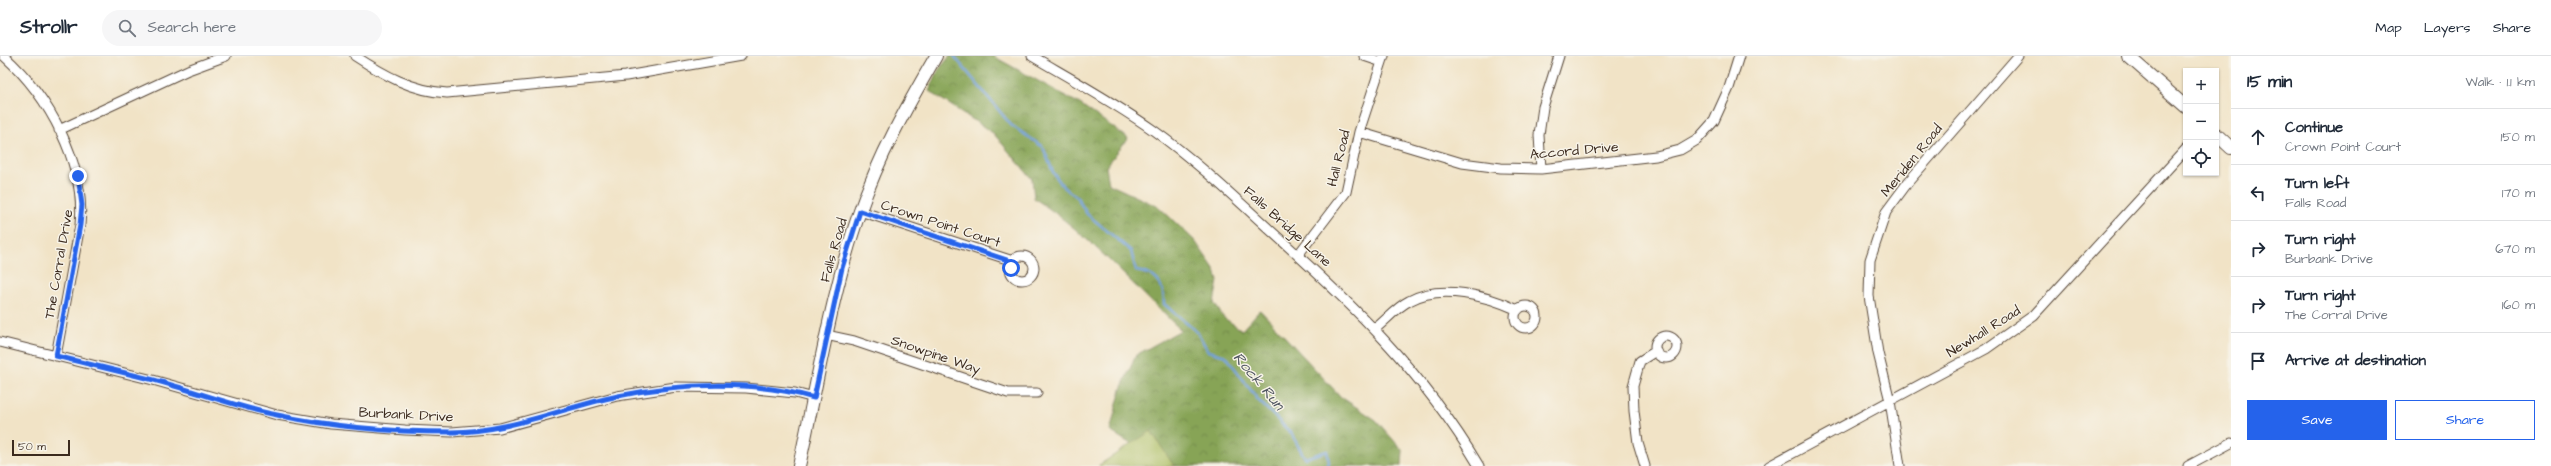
<!DOCTYPE html>
<meta charset="utf-8">
<style>
body{margin:0;font-family:"Architects Daughter",sans-serif;background:#f6f6f7;color:#1f2937}
.controls{position:absolute;right:12px;top:12px;display:grid;overflow:hidden;border-radius:0px;box-shadow:0 1px 3px #0004}
.controls button{width:36px;height:36px;display:grid;place-items:center;padding:0;border:0;border-bottom:1px solid #e0e1e3;background:#fff;color:#1f2937;font:20px sans-serif}
.scale{position:absolute;left:12px;bottom:10px;width:58px;box-sizing:border-box;padding-left:4px;border:2px solid #3b2a1e;border-top:0;font-size:11px;line-height:14px;white-space:nowrap;color:#3b2a1e;-webkit-text-stroke:3px #f7f3e8;paint-order:stroke}
.stop{position:absolute;width:12px;height:12px;margin:-9px;border:3px solid #2563eb;border-radius:50%;background:#fff}
.stop.end{background:#2563eb;border-color:#fff;box-shadow:0 1px 4px #0008}
.list{margin:0;padding:0;list-style:none}
h2{display:flex;justify-content:space-between;align-items:center;height:52px;margin:0;padding:0 16px;font-size:17px}
h2 small{font-size:13px;font-weight:400;color:#747a83}
.list li{display:grid;grid-template-columns:26px 1fr auto;gap:12px;align-items:center;box-sizing:border-box;height:56px;padding:0 16px;border-top:1px solid #e0e1e3}
.list b{display:block;font-size:15px;white-space:nowrap}
.list p{margin:0;font-size:13px;white-space:nowrap;color:#747a83}
.list em{font-size:13px;font-style:normal;color:#747a83}
.actions{display:flex;gap:8px;padding:12px 16px}
.actions a{flex:1;padding:9px 0;border:1px solid #2563eb;border-radius:0px;text-align:center;font-size:14px;color:#2563eb}
.actions .main{background:#2563eb;color:#fff}
.icon{flex:none;width:22px;height:22px;fill:none;stroke:currentColor;stroke-width:2;stroke-linecap:round;stroke-linejoin:round}
.map{position:relative;flex:none;width:2231px;height:410px;overflow:hidden}
header{display:flex;align-items:center;gap:24px;box-sizing:border-box;height:56px;padding:0 20px;background:#fff;border-bottom:1px solid #e0e1e3}
header strong{font-size:19px}
nav{display:flex;gap:22px;margin-inline-start:auto;font-size:14px}
.search{width:280px;height:36px;background:#f6f6f7;display:flex;align-items:center;gap:10px;box-sizing:border-box;padding:0 14px;border-radius:22px;color:#747a83;font-size:15px}
main{display:flex}
aside{flex:1;background:#fff}
.map>svg:first-child{display:block}
</style>
<header>
<strong>Strollr</strong>
<div class="search"><svg class="icon" aria-label="search" viewBox="0 0 24 24"><circle cx="10" cy="10" r="6"/><path d="M15 15l6 6"/></svg>Search here</div>
<nav><a>Map</a><a>Layers</a><a>Share</a></nav>
</header>
<main>
<div class="map">
<svg width="2231" height="410" viewBox="0 0 2231 410">
<defs>
<pattern id="forest-crowns" width="20" height="18" patternUnits="userSpaceOnUse"><rect width="20" height="18" fill="#87a457"/><path d="M2 6a3 3 0 1 1 6 0M12 15a3 3 0 1 1 6 0" fill="none" stroke="#708647"/></pattern>
</defs>
<rect width="100%" height="100%" fill="#f7f3e8"/>
<filter id="ink" filterUnits="userSpaceOnUse"><feTurbulence type="fractalNoise" baseFrequency=".025" numOctaves="2"/><feDisplacementMap in="SourceGraphic" scale="8" xChannelSelector="R" yChannelSelector="G"/><feConvolveMatrix kernelMatrix="1 2 1 2 8 2 1 2 1" color-interpolation-filters="sRGB"/></filter>
<filter id="wash" filterUnits="userSpaceOnUse"><feTurbulence type="fractalNoise" baseFrequency=".012" numOctaves="4" result="noise"/><feDisplacementMap in="SourceGraphic" scale="16" xChannelSelector="R" yChannelSelector="G"/><feGaussianBlur stdDeviation="0.9" result="paint"/><feColorMatrix in="noise" values="0 0 0 0 0 0 0 0 0 0 0 0 0 0 0 0 0 1.4 0 .05"/><feComposite in="paint" operator="in"/></filter>
<g filter="url(#wash)">
<rect width="100%" height="100%" fill="#f1e3c6"/>
<path fill="url(#forest-crowns)" stroke="#61673a" d="M950 0H993L1080 48 1128 82 1106 111 1109 128 1159 151 1195 185 1215 214 1218 225 1214 247 1224 262 1242 274 1260 254 1341 341 1376 364 1403 395 1402 410H1166L1110 375 1121 333 1136 299 1181 274C1132 229 1090 179 1034 142L1032 123 993 77 929 35 939 13Z"/>
<path fill="#aabd61" stroke="#727440" d="M1151 375 1174 410H1099V409Z"/>
<g fill="none" stroke-linecap="round" stroke-linejoin="round">
<path stroke="#6e9ed8" stroke-width="2.5" d="M954 0 1011 69 1043 91 1053 116 1064 132 1076 140 1087 158 1131 195 1136 215C1157 218 1164 227 1164 248L1198 277 1208 295 1226 300 1258 344 1291 377 1305 402 1327 395 1329 407 1327 410"/>
</g>
</g>
<g filter="url(#ink)">
<g fill="none" stroke-linecap="round" stroke-linejoin="round">
<g stroke="#564637" stroke-width="11">
<path id="minor" d="M4 0C49 40 86 108 80 169L56 300
M355 0C384 19 412 35 447 37L626 20 741 0
M1032 0C1073 24 1115 47 1153 74 1195 104 1232 139 1270 174 1352 248 1422 314 1479 410
M1364 0 1382 6
M59 74 188 14 226 0
M1359 76 1462 107 1501 112 1541 113 1656 100 1680 94 1697 84 1714 65 1729 32 1739 0
M1541 113 1539 79 1543 51 1559 0
M860 155 1013 205
M1298 199 1346 136 1359 76 1384 0
M1010 212a12 12 0 1 1 24 0a12 12 0 1 1-24 0Z
M1515 261a11 11 0 1 1 22 0a11 11 0 1 1-22 0Z
M1376 272C1386 264 1397 251 1409 245 1440 227 1488 240 1518 254
M826 279 854 285 1008 337H1037
M1655 291a11 11 0 1 1 22 0a11 11 0 1 1-22 0Z
M0 286 153 324 277 359 331 368 405 374 452 376 500 372 617 340 676 331 746 332 795 337 814 342
M1645 410 1638 387 1634 355 1633 330 1640 305 1656 295
M1769 410 1986 293 2034 259 2186 93
M1900 410 1890 345 1878 297 1869 240 1870 204 1886 156 1909 125 2018 0
M2188 410 2231 387"/>
</g>
<g stroke="#564637" stroke-width="14">
<path id="major" d="M2128 0 2186 51
M2216 78 2231 92
M799 410C818 325 831 237 860 155 879 100 907 50 936 0"/>
</g>
<use href="#minor" stroke="#fff" stroke-width="9"/>
<use href="#major" stroke="#fff" stroke-width="12"/>
</g>
</g>
<g fill="none" stroke-linecap="round" stroke-linejoin="round" filter="url(#ink)">
<path stroke="#2563eb" stroke-width="5" d="M78 120 82 149 80 169 56 300C89 308 121 316 154 324 195 335 236 351 277 359 332 371 395 376 451 376 510 376 561 352 618 340 680 327 752 324 814 342L842 212 860 155 1013 206 1011 212"/>
</g>
<g text-anchor="middle" stroke-width="3" stroke-linejoin="round" paint-order="stroke">
<g font-size="14" fill="#3b2a1e" stroke="#f7f3e8">
<text transform="translate(1574 94) rotate(-5)" y="5">Accord Drive</text>
<text transform="translate(1338 102) rotate(-76)" y="5">Hall Road</text>
<text transform="translate(1911 104) rotate(-51)" y="5">Meriden Road</text>
<text transform="translate(941 167) rotate(18)" y="5">Crown Point Court</text>
<text transform="translate(1288 170) rotate(42)" y="5">Falls Bridge Lane</text>
<text transform="translate(833 194) rotate(-74)" y="5">Falls Road</text>
<text transform="translate(58 208) rotate(-80)" y="5">The Corral Drive</text>
<text transform="translate(1983 275) rotate(-32)" y="5">Newhall Road</text>
<text transform="translate(936 298) rotate(19)" y="5">Snowpine Way</text>
<text transform="translate(406 358) rotate(3)" y="5">Burbank Drive</text>
</g>
<g font-size="15" font-style="italic" fill="#4d535f" stroke="#f7f3e8">
<text transform="translate(1259 325) rotate(50)" y="5">Rock Run</text>
</g>
</g>
</svg>
<div class="controls">
<button>+</button>
<button>−</button>
<button><svg class="icon" aria-label="locate" viewBox="0 0 24 24"><circle cx="12" cy="12" r="6"/><path d="M12 2v4M12 18v4M2 12h4M18 12h4"/></svg></button>
</div>
<div class="scale">50 m</div>
<div class="stop" style="left:1011px;top:212px"></div>
<div class="stop end" style="left:78px;top:120px"></div>
</div>
<aside>
<h2>15 min<small>Walk · 1.1 km</small></h2>
<ul class="list">
<li><svg class="icon" aria-label="ahead" viewBox="0 0 24 24"><path d="M12 20V5M6 11l6-6 6 6"/></svg><div><b>Continue</b><p>Crown Point Court</p></div><em>150 m</em></li>
<li><svg class="icon" aria-label="left" viewBox="0 0 24 24"><path d="M17 20v-9H6M10 6l-5 5 5 5"/></svg><div><b>Turn left</b><p>Falls Road</p></div><em>170 m</em></li>
<li><svg class="icon" aria-label="right" viewBox="0 0 24 24"><path d="M7 20v-9h11M14 6l5 5-5 5"/></svg><div><b>Turn right</b><p>Burbank Drive</p></div><em>670 m</em></li>
<li><svg class="icon" aria-label="right" viewBox="0 0 24 24"><path d="M7 20v-9h11M14 6l5 5-5 5"/></svg><div><b>Turn right</b><p>The Corral Drive</p></div><em>160 m</em></li>
<li><svg class="icon" aria-label="arrive" viewBox="0 0 24 24"><path d="M6 21V4h12l-3 4 3 4H6"/></svg><div><b>Arrive at destination</b></div></li>
</ul>
<div class="actions"><a class="main">Save</a><a>Share</a></div>
</aside>
</main>
